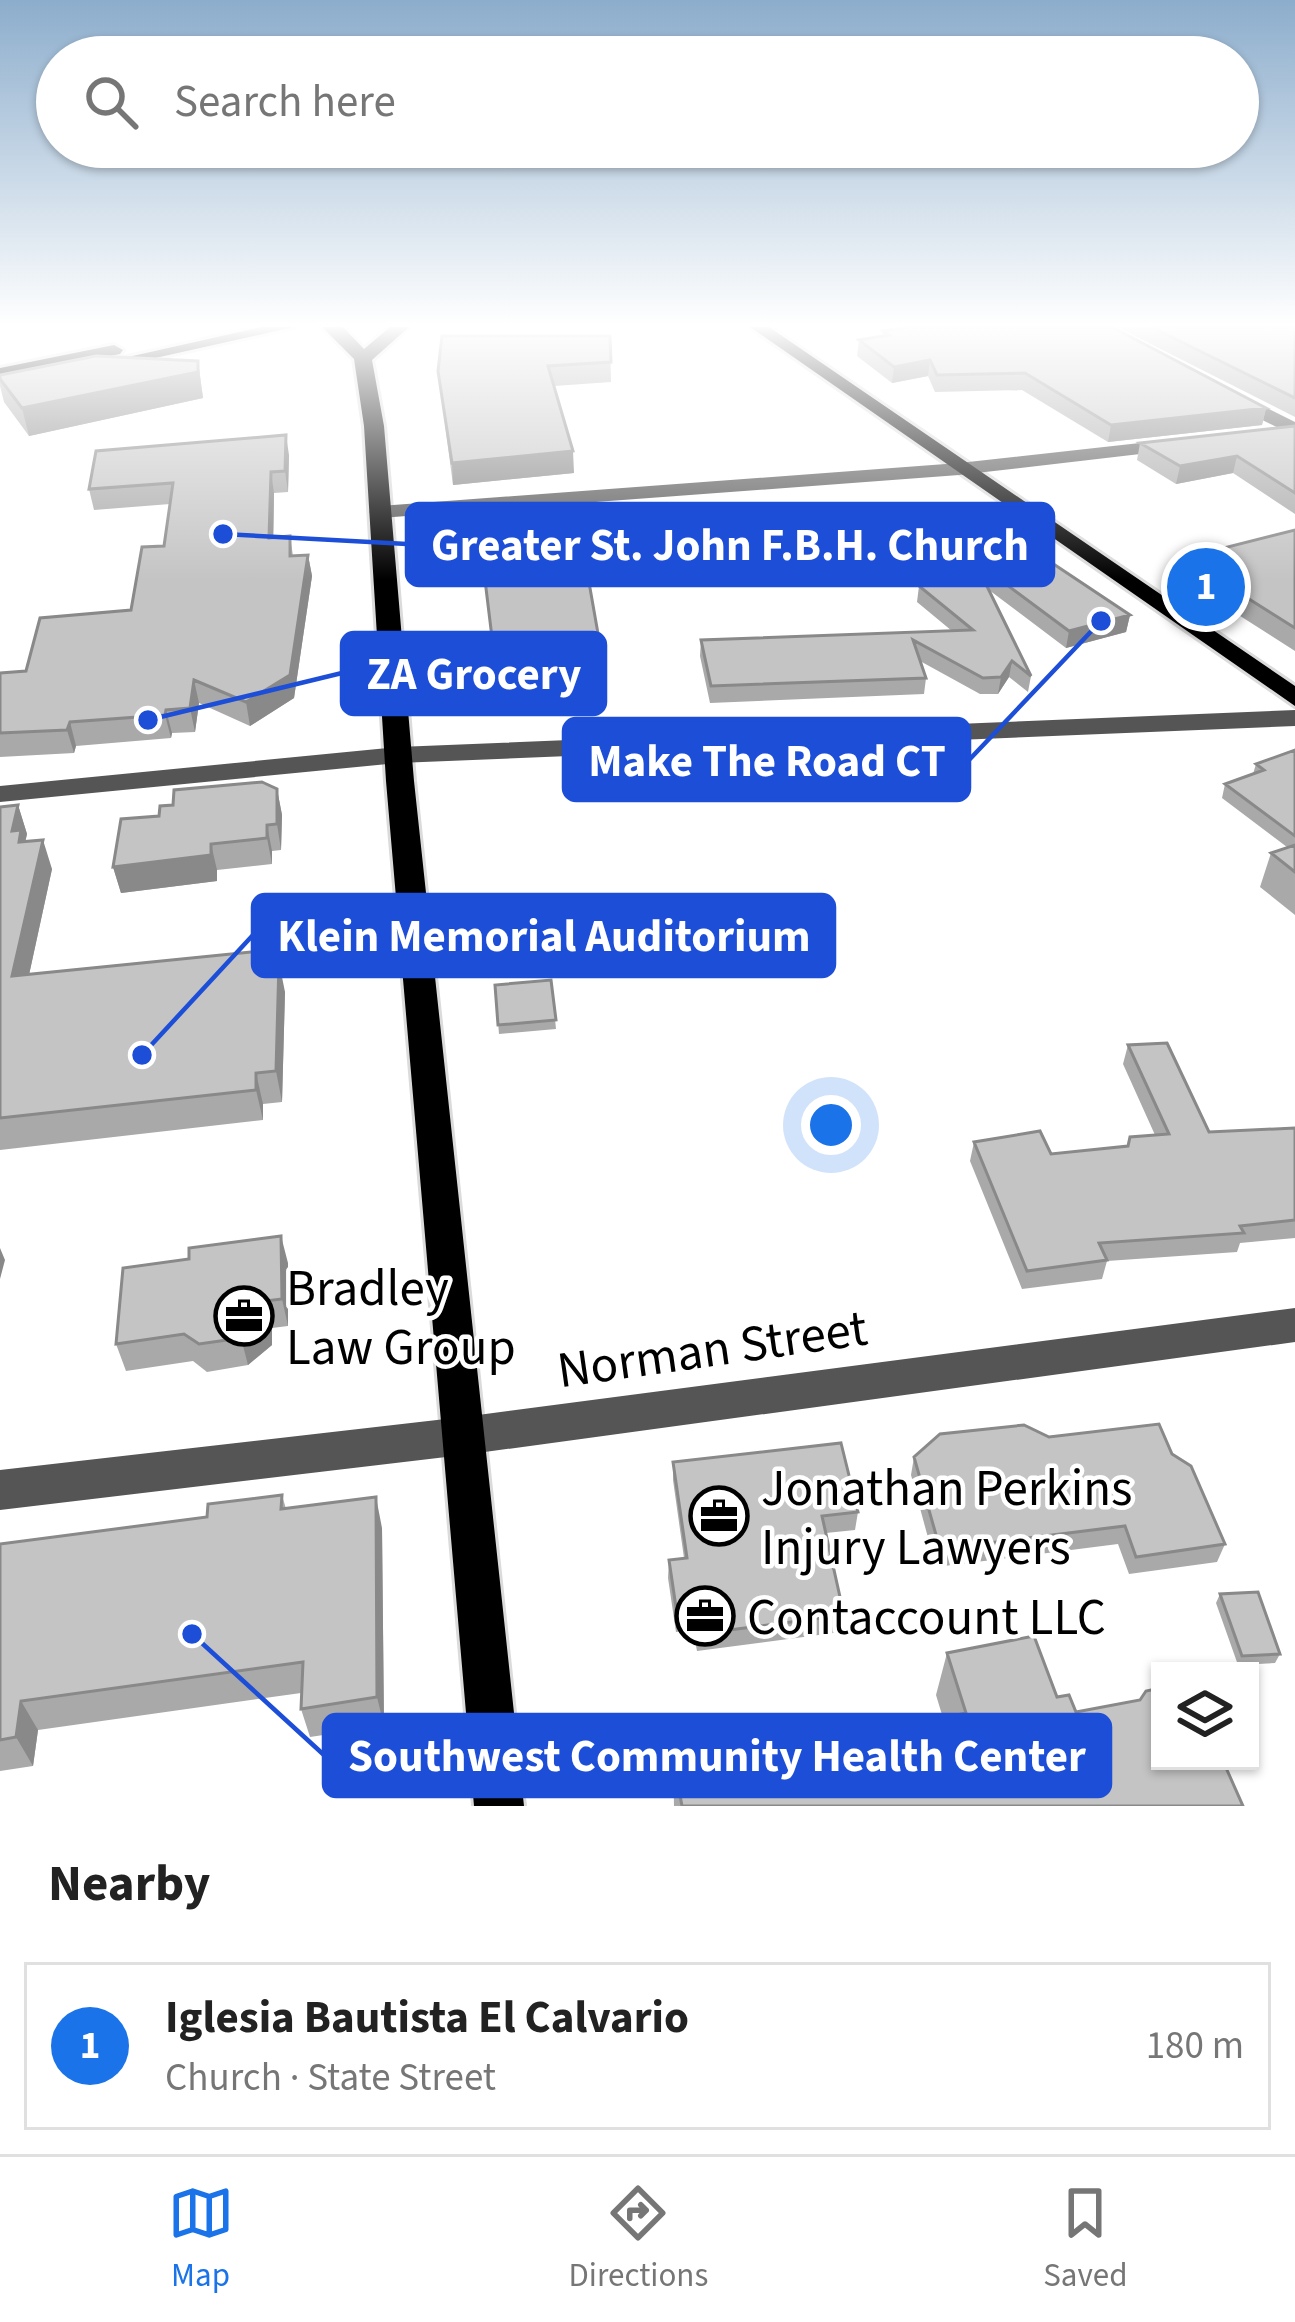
<!DOCTYPE html>
<meta charset="utf-8">
<style>
body{margin:0;font-family:"Source Sans 3",sans-serif;background:#f6f6f6;color:#222}
.controls{position:absolute;right:36px;bottom:36px;display:grid;overflow:hidden;border-radius:0px;box-shadow:0 3px 9px #0004}
.controls button{width:108px;height:108px;display:grid;place-items:center;padding:0;border:0;border-bottom:3px solid #e0e0e0;background:#fff;color:#222;font:60px sans-serif}
.you{position:absolute;left:831px;top:1125px;width:42px;height:42px;margin:-30px;border:9px solid #fff;border-radius:50%;background:#1a73e8;box-shadow:0 0 0 18px #1a73e833}
.badge{display:grid;place-items:center;width:78px;height:78px;border-radius:50%;background:#1a73e8;color:#fff;font-size:39px;font-weight:700}
.pin{position:absolute;translate:-50% -50%;border:6px solid #fff;box-shadow:0 3px 12px #0006}
.list{margin:0;padding:0;list-style:none}
h2{display:flex;justify-content:space-between;align-items:center;height:156px;margin:0;padding:0 48px;font-size:51px}
h2 small{font-size:39px;font-weight:400;color:#767676}
.list li{display:grid;grid-template-columns:78px 1fr auto;gap:36px;align-items:center;box-sizing:border-box;height:168px;margin:0 24px 24px;padding:0 24px;border:3px solid #e0e0e0;border-radius:0px}
.list b{display:block;font-size:45px;white-space:nowrap}
.list p{margin:0;font-size:39px;white-space:nowrap;color:#767676}
.list em{font-size:39px;font-style:normal;color:#767676}
.icon{flex:none;width:66px;height:66px;fill:none;stroke:currentColor;stroke-width:2;stroke-linecap:round;stroke-linejoin:round}
.map{position:relative;flex:none;width:1295px;height:1806px;overflow:hidden}
.search{position:absolute;background:#fff;box-shadow:0 3px 9px #0004;left:36px;right:36px;top:36px;height:132px;display:flex;align-items:center;gap:30px;box-sizing:border-box;padding:0 42px;border-radius:66px;color:#767676;font-size:45px}
.sheet{height:348px;background:#fff}
nav{display:flex;justify-content:space-around;align-items:center;box-sizing:border-box;height:168px;border-top:3px solid #e0e0e0;background:#fff;font-size:33px;color:#767676}
nav a{display:grid;justify-items:center;gap:6px}
nav .on{color:#1a73e8}
.map>svg:first-child{display:block}
</style>
<div class="map">
<svg width="1295" height="1806" viewBox="0 0 1295 1806">
<rect width="100%" height="100%" fill="#fff"/>
<g fill="none" stroke-linecap="round" stroke-linejoin="round">
<g stroke="#dbdbdb" stroke-width="6">
<path id="major" d="M261 327H294L97 371 88 366Z
M322 327H343L364 349 390 327H409L372 360 384 426 414 781 524 1806H474L386 781 364 426 354 359Z
M750 327H769L1295 686V706Z
M114 345 123 350 120 354 0 378V368Z"/>
</g>
<path fill="#555" fill-rule="evenodd" d="M1221 392H1235L1295 422V436L1221 400Z
M1176 439 1183 441V449L959 475 380 518 369 512 380 506 959 463Z
M1295 710V726L398 763 0 802V786L398 747Z
M1295 1308V1342L463 1455 0 1510V1470L463 1417Z"/>
<use href="#major" fill="#000" fill-rule="evenodd"/>
</g>
<path fill="#a9a9a9" d="M1117 327H1295V417Z
M883 331 1266 408 1262 425 1108 442 1022 390 935 392 928 376 892 383 857 356 859 340 882 336Z
M610 336 611 382 554 386 574 473 453 485 438 371Z
M198 361 203 398 29 436 4 402 0 386V375Z
M1295 426V514L1233 473 1176 484 1137 460 1140 443Z
M289 455 288 492 274 493 273 537 290 536 293 556 308 555 312 576 294 698 250 726 199 703 195 732 172 733 171 738 76 746 74 753 0 757V673L26 671 131 610 164 546 170 504 94 510 89 489Z
M1295 530V651L1179 577 1184 558Z
M980 565 1130 615 1126 632 1066 648 989 590 1031 676 1028 692 1009 677 998 694H980L920 661 926 678 924 694 710 703 700 656 701 640 952 631 917 602 919 586 979 571Z
M485 580 603 662 604 684H601V691L579 693 568 704 500 709Z
M1295 750V915L1260 887 1271 853 1287 847 1222 798 1225 784 1253 774 1256 764Z
M277 789 282 815 281 850 272 851V864L217 870V881L121 893 113 867 159 816Z
M18 805 27 834 25 842 52 869 29 975 265 963 285 992 282 1102 263 1104V1120L0 1150V807Z
M551 980 556 1029 499 1034 495 985Z
M1128 1045 1209 1132 1295 1128V1238L1240 1243 1237 1252 1107 1261 1102 1279 1022 1289 970 1161 974 1142 1051 1154 1128 1146 1155 1135 1123 1064Z
M288 1263V1326L272 1328V1345L248 1365 207 1372 193 1361 126 1371 116 1344Z
M1049 1437 1172 1454 1225 1544 1217 1562 1129 1574 1118 1544 936 1567 911 1475 914 1457Z
M673 1462 858 1512 855 1530 826 1533 844 1615 841 1632 697 1651 693 1630 676 1632 668 1578 669 1560 684 1558 673 1480Z
M282 1495 286 1509 382 1528 384 1726 310 1737 301 1709V1693L38 1730 33 1766 0 1771V1544L207 1517Z
M1220 1594 1280 1654 1275 1663 1238 1665 1216 1603Z
M947 1653 1057 1697 1076 1712 1243 1806H674L673 1757 900 1727 943 1718 936 1695Z"/>
<path fill="#898989" d="M930 360 928 376 892 383 894 367Z
M198 361 203 398 29 436 22 408Z
M1266 408 1262 425 1108 442 1111 425Z
M286 435 289 455 288 492 285 471Z
M573 451 574 473 453 485 452 463Z
M1237 456 1233 473 1176 484 1180 466Z
M271 472 274 493 273 559 269 538Z
M308 555 312 576 294 698 250 726 246 702Z
M1130 615 1126 632 1066 648 1069 631Z
M1012 661 1009 677 998 694 1001 677Z
M579 671V693L568 704 567 682Z
M194 680 199 703 195 732 190 708Z
M166 710 172 733 171 738 165 715Z
M70 722 76 746 74 753 67 730Z
M277 789 282 815 281 850 277 824Z
M18 805 27 834 25 843 30 859 12 831Z
M267 825 272 851V864L267 838Z
M43 840 52 869 22 1007 12 976Z
M211 844 217 870V881L121 893 113 867Z
M279 962 285 992 282 1102 276 1071Z
M256 1073 263 1104V1120L256 1090Z
M281 1236 288 1263V1326L282 1299Z
M0 1248 5 1260 0 1279Z
M265 1301 272 1328V1345L248 1365 241 1338Z
M376 1497 382 1528 384 1726 377 1697Z
M21 1701 38 1730 33 1766 16 1737Z"/>
<path fill="#c4c4c4" stroke="#898989" stroke-width="3" d="M909 327H1112L1266 408 1111 425 1025 373 937 375 930 360 894 367 859 340 889 335 883 331Z
M1151 327H1295V398Z
M442 336H610L611 362 548 366 573 451 452 463 438 371Z
M96 356 198 361V372L22 408 0 379V375Z
M1295 426V493L1237 456 1180 466 1140 443Z
M286 435 285 471 271 472 269 538 290 536V556L308 555 290 675 246 702 194 680 190 708 166 710 165 715 70 722 67 730 0 733V673L26 671 40 618 131 610 142 547 164 546 173 483 89 489 96 451Z
M1295 530V628L1184 558Z
M1034 551 1130 615 1069 631 980 565Z
M979 570 1031 676 1012 661 1001 677 983 678 913 640 926 678 711 686 701 640 973 630 919 586Z
M587 571 603 662H599L600 669 579 671 567 682 498 687 485 580Z
M1295 750V836L1225 784 1264 770 1256 764Z
M262 782 277 789V824L267 825V838L211 844V855L113 867 121 819 159 816 160 806 173 805 174 790Z
M18 805 12 831 21 830 19 842 43 840 12 976 262 951V963L279 962 276 1071 256 1073V1090L0 1118V807Z
M1295 845V872L1271 853Z
M551 980 556 1020 498 1025 495 985Z
M1167 1043 1209 1132 1295 1128V1220L1240 1226 1244 1233 1099 1243 1107 1260 1027 1271 974 1142 1040 1131 1051 1154 1128 1146 1130 1137 1169 1134 1128 1045Z
M281 1236 282 1299 265 1301V1318L241 1338 199 1344 184 1334 116 1344 123 1268 189 1259V1248Z
M1159 1424 1172 1454 1191 1466 1225 1544 1136 1557 1125 1526 940 1549 914 1457 940 1434 1024 1425 1049 1437Z
M841 1443 858 1512 822 1516 844 1615 698 1634 694 1613 677 1614 669 1560 687 1558 673 1462Z
M282 1495 281 1509 376 1497 377 1697 301 1709 303 1662 21 1701 16 1737 0 1740V1544L207 1517 208 1504Z
M1258 1592 1280 1654 1242 1656 1220 1594Z
M1034 1636 1057 1697 1069 1695 1076 1712 1140 1700 1146 1691 1160 1688V1761H1223L1243 1806H682L673 1757 897 1715 900 1727 966 1713 947 1653Z"/>
<linearGradient id="sky" x2="0" y2="1"><stop stop-color="#8cadcc"/><stop offset="0.56" stop-color="#fff"/><stop offset="1" stop-color="#fff" stop-opacity="0"/></linearGradient>
<rect width="1295" height="580" fill="url(#sky)"/>
<defs>
<g id="office-ring" transform="scale(3)"><circle r="9.5" fill="#fff" stroke="#000" stroke-width="1.5"/><path d="M-6-3h4V-5.5h4V-3h4V5H-6ZM-1-4.5V-3h2v-1.5ZM-6 0V1H6V0Z" fill="#000"/></g>
</defs>
<g fill-rule="evenodd">
<use href="#office-ring" x="244" y="1316"/>
<use href="#office-ring" x="719" y="1516"/>
<use href="#office-ring" x="705" y="1616"/>
</g>
<g text-anchor="middle" stroke-width="9" stroke-linejoin="round" paint-order="stroke">
<g font-size="51" fill="#000" stroke="#fff" text-anchor="start">
<text x="286" y="1305">Bradley<tspan x="286" dy="59">Law Group</tspan></text>
<text x="761" y="1505">Jonathan Perkins<tspan x="761" dy="59">Injury Lawyers</tspan></text>
<text x="747" y="1634">Contaccount LLC</text>
</g>
<g font-size="51" fill="#000" stroke="#fff">
<text transform="translate(712 1348) rotate(-8)" y="18">Norman Street</text>
</g>
</g>
<path fill="none" stroke="#1d4ed8" stroke-width="4.5" d="M223 534L407 544M148 720L342 673M1101 621L969 760M142 1055L253 935M192 1634L324 1755"/>
<g fill="#1d4ed8" stroke="#fff" stroke-width="4.5">
<circle cx="223" cy="534" r="12"/>
<circle cx="148" cy="720" r="12"/>
<circle cx="1101" cy="621" r="12"/>
<circle cx="142" cy="1055" r="12"/>
<circle cx="192" cy="1634" r="12"/>
</g>
<g fill="#1d4ed8" stroke="#1d4ed8" stroke-width="4.5">
<rect x="407" y="504" width="646" height="81" rx="12"/>
<rect x="342" y="633" width="263" height="81" rx="12"/>
<rect x="564" y="719" width="405" height="81" rx="12"/>
<rect x="253" y="895" width="581" height="81" rx="12"/>
<rect x="324" y="1715" width="786" height="81" rx="12"/>
</g>
<g font-size="45" text-anchor="middle" font-weight="bold" fill="#fff">
<text x="730" y="560">Greater St. John F.B.H. Church</text>
<text x="474" y="689">ZA Grocery</text>
<text x="767" y="776">Make The Road CT</text>
<text x="544" y="951">Klein Memorial Auditorium</text>
<text x="717" y="1771">Southwest Community Health Center</text>
</g>
</svg>
<div class="controls">
<button><svg class="icon" aria-label="layers" viewBox="0 0 24 24"><path d="M12 4l9 5-9 5-9-5zM3 14l9 5 9-5"/></svg></button>
</div>
<div class="you"></div>
<div class="pin badge" style="left:1206px;top:587px">1</div>
<div class="search"><svg class="icon" aria-label="search" viewBox="0 0 24 24"><circle cx="10" cy="10" r="6"/><path d="M15 15l6 6"/></svg>Search here</div>
</div>
<section class="sheet">
<h2>Nearby<small></small></h2>
<ul class="list">
<li><span class="badge">1</span><div><b>Iglesia Bautista El Calvario</b><p>Church · State Street</p></div><em>180 m</em></li>
</ul>
</section>
<nav>
<a class="on"><svg class="icon" aria-label="map" viewBox="0 0 24 24"><path d="M3 6l6-2 6 2 6-2v14l-6 2-6-2-6 2zM9 4v14M15 6v14"/></svg>Map</a>
<a><svg class="icon" aria-label="directions" viewBox="0 0 24 24"><path d="M12 3l9 9-9 9-9-9zM9 14v-3h6M13 9l2 2-2 2"/></svg>Directions</a>
<a><svg class="icon" aria-label="saved" viewBox="0 0 24 24"><path d="M7 4h10v16l-5-4-5 4z"/></svg>Saved</a>
</nav>
